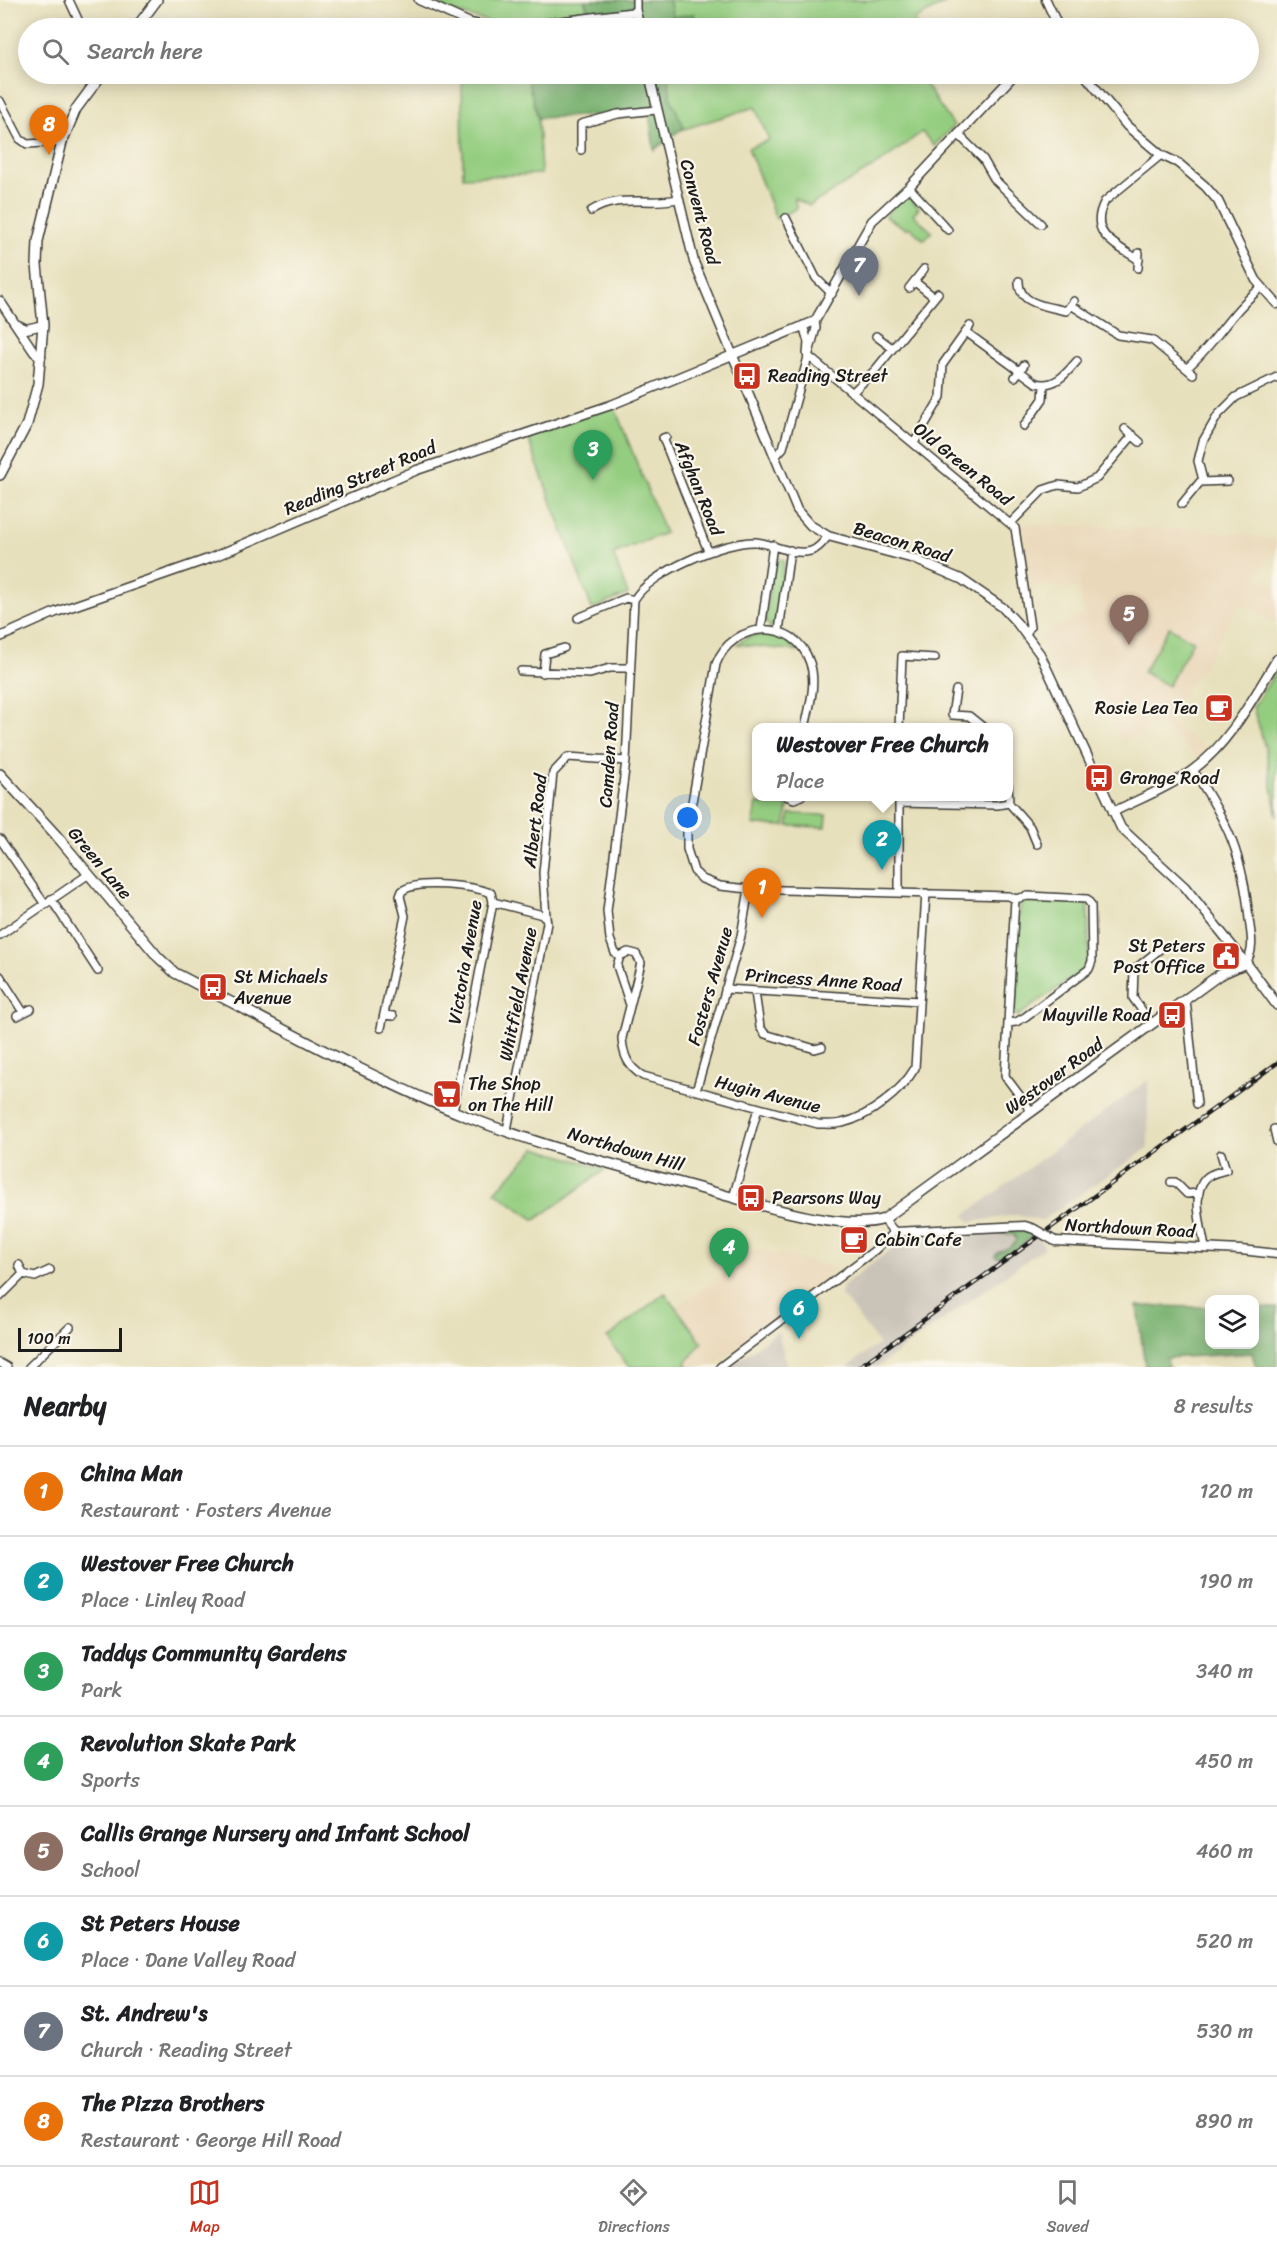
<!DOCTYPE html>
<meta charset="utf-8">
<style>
body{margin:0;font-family:Sriracha,sans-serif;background:#f2f2f2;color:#202124}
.controls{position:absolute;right:18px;bottom:18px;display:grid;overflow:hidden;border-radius:12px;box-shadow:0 3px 15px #0003}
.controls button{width:54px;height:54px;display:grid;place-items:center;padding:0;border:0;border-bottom:2px solid #e0e0e0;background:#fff;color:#202124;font:30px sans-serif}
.scale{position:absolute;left:18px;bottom:15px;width:104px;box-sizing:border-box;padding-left:6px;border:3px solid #1c1c1c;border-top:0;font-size:16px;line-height:21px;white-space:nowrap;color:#1c1c1c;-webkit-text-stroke:4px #fbf7ec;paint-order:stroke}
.you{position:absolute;left:688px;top:818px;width:21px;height:21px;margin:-15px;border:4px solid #fff;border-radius:50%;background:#1a73e8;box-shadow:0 0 0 9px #1a73e833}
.badge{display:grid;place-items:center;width:39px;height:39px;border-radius:50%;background:#c8321e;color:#fff;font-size:20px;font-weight:700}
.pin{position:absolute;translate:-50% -50px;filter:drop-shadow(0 2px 3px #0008)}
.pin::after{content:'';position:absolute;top:32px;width:21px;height:18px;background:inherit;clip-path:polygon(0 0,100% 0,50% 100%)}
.popup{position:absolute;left:752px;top:723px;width:261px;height:78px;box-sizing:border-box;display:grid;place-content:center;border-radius:12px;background:#fff;filter:drop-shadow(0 2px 4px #0005);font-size:20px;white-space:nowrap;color:#757577}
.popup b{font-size:22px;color:#202124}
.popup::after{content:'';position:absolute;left:50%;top:100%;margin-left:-12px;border:12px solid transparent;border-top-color:#fff}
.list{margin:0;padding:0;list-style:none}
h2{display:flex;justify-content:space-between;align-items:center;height:78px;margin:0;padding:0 24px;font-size:26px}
h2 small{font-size:20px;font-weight:400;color:#757577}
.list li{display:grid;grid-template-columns:39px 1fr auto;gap:18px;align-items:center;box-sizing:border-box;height:90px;padding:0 24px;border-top:2px solid #e0e0e0}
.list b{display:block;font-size:22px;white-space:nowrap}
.list p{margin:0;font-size:20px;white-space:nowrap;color:#757577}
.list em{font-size:20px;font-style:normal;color:#757577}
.icon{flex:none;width:33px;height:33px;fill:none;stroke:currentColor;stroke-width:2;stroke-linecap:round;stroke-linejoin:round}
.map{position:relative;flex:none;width:1277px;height:1367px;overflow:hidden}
.search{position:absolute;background:#fff;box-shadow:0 3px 15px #0003;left:18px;right:18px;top:18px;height:66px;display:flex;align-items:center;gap:15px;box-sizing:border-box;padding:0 21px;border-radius:33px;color:#757577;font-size:22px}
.sheet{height:798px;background:#fff}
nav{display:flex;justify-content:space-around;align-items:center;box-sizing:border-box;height:84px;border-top:2px solid #e0e0e0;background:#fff;font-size:16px;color:#757577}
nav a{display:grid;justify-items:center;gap:3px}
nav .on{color:#c8321e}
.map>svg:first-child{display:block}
</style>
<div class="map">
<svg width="1277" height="1367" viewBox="0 0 1277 1367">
<rect width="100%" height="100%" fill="#fbf7ec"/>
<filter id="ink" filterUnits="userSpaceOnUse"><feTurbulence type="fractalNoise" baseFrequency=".0167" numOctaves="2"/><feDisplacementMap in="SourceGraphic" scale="12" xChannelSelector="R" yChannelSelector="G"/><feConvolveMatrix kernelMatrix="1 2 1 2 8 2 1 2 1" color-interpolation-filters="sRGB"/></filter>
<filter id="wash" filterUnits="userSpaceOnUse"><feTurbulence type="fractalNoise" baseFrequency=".008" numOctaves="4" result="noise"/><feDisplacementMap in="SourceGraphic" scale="24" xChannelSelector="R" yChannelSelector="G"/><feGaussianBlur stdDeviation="1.35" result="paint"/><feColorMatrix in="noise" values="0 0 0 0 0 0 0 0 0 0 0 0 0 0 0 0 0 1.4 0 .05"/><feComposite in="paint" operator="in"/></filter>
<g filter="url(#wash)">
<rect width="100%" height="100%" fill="#e7e0bc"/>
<path fill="#ead8ba" d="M1022 524 1221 531 1277 540V546L1257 576 1277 590V624L1240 603 1199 674 1166 716 1189 737 1207 749 1198 759 1158 722 1123 742 1083 667 1058 678 1039 639 1050 634 1049 630 1084 615 1080 588 1031 586Z
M755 1248 835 1268 822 1282 782 1314 711 1367H689L686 1363 702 1342 676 1308Z"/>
<path fill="#cac3b8" d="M1148 1080V1148L1041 1221 1016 1215 970 1222 965 1215Z
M1000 1230 1036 1234 1045 1247 877 1367H847L879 1344 841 1295 843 1286 908 1236Z
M778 1331 787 1367H730Z"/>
<path fill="#94cd80" stroke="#58744e" stroke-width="1.5" d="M431 0H584L589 13 492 23 448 10Z
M669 0H951L914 20 920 28H696L694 14 673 17Z
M462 74H526L538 118 541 174 463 177Z
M652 74H922L919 76 954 126 934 146 922 132 880 163 809 206 794 198 797 208 776 219 748 148 769 140 755 107 668 134Z
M906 194 919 208 913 214 932 232 924 240 909 227 906 229 885 216Z
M614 406 665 533 613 554 628 594 592 609 526 434Z
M774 558 784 560 777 623 770 627 765 621Z
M1169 627 1193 641 1168 686 1143 672Z
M766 634 782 638 797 651 737 644 750 636Z
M1277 670V817L1266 751 1253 707Z
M757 804 788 806 785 826 753 825Z
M790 814 827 815 826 827 788 826Z
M1021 899 1085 901 1088 908 1089 961 1087 967 1018 1016 1012 1011 1011 1006Z
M536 1148 606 1169 535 1220 495 1192Z
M665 1293 702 1342 686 1363 689 1367H629L607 1338Z"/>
<path fill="#77b06e" stroke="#4a6645" stroke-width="1.5" d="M585 0H669L673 17 694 14 696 28H536L592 21Z
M526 74H668L671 99 684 127 654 150 649 113 538 118Z
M1000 1229 1028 1230 1036 1234 1011 1253 998 1258 995 1256C1001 1248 1012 1250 1016 1240L1014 1235 997 1232Z
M1137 1306 1209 1307 1210 1344H1254L1255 1307 1277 1308V1367H1256L1252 1353 1166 1358 1169 1367H1145Z"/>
</g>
<g filter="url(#ink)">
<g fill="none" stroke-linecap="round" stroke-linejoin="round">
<g stroke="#3a3934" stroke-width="10">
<path id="minor" d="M69 0 82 28
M636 0V12
M0 101 20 139 27 144 62 142
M958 134 983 159 995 180 1041 224
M581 150V124L618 114 656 110
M909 187 948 230
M591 211C620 193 647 206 677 199
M786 218 816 278 832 294
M1139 260C1115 244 1087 234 1105 201L1161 155
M1138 268 1139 253
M1019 281C1018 305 1048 306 1066 311L1074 301
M915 282 934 297
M909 288 924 269
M1071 305 1118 335 1152 340 1193 374
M803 325 808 342 807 355 1015 528 1030 627 1026 634
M966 332 1036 383C1055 388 1066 374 1077 361
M876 336 892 348
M1187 368C1215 344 1231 311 1261 288
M1015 377 1024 365
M852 393 876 369 938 293
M1024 426 1043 399 1044 385
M1125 429 1140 442
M666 437 663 438 708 551
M914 443 941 397 943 364 970 326
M775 457 783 448 816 328 815 321
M1203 480 1198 461 1203 441 1218 415 1236 397 1277 377
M1182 504 1200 482 1228 481
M1011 523 1043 490 1058 485 1078 487 1097 478 1133 435
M578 618 626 598 634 600
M761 629 773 545
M779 631 790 550
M521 671 590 674 610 668H629
M543 673 545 654 564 648
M956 690 952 715 969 716 984 728
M805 728C809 708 817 683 810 663 795 616 732 621 716 664L687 831V849L694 871 702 879 720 886 749 889 1009 896 1015 899
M899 728 902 656 935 658
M1193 770C1228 823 1243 855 1249 919 1251 935 1255 949 1246 963
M1008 785 1009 803 1030 827 1037 844
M786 796 794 799 801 796
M899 803 997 805 1009 803
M0 839 44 903
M899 893V796
M51 899 98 971
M1015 899 1005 1076 1032 1112
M493 902 539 914 546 917 547 923 507 1130
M546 917 543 873 553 773 568 757 626 761
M0 935 89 874
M620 956 615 953 610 939 607 911 626 761 634 600C648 573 726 540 756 542 773 544 794 556 811 551 818 549 823 543 828 536
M0 976 23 1012
M725 989 919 1001
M755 992 760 1027 765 1034 815 1049 822 1047
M1186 1000 1197 1104
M630 1005 617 966 620 956 628 952 636 954 641 963 622 1038C623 1055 628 1067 643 1076L818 1124C826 1124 834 1125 842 1123 869 1117 901 1092 915 1068L926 893
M384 1015 393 1016
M17 1016 31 1009
M1008 1023 1016 1022 1025 1017 1089 969 1092 961 1091 905 1087 899 1028 896 1015 899
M1152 1024 1133 998 1134 970 1160 949
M381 1028 405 916 400 896 402 891C418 879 473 886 491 893L493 902 453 1111
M696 1091 741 936 749 889
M1274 1129 1277 1142
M1171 1182H1175L1187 1194 1199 1193
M733 1198 758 1108
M1205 1248C1202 1229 1191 1194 1205 1179 1210 1173 1219 1172 1226 1170L1221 1154
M23 1274 35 1277 50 1270
M0 1297 23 1274 19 1265
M0 1363 7 1367
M29 1367 70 1327
M720 1367 875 1250 894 1232"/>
</g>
<g stroke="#3a3934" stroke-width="11">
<path id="tertiary" d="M419 0 470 23 494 28
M1046 0 1059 28
M509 28 636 12 640 28
M649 74 694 262 797 510 810 525 828 536 914 559 961 579 1002 607 1017 623 1040 654 1121 828 1185 887 1246 963
M1084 74 1127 126 1161 155 1178 163 1205 186 1218 201 1256 280 1277 304
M0 301 34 352 41 357
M18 325 26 329 43 325
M0 637 56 612 211 558 417 470 611 405 815 321 872 221 909 187 1015 74
M1113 812C1139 799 1166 789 1190 772 1229 745 1253 698 1277 659
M884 1219 894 1232 1025 1226 1034 1229
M1055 1241 1241 1250 1277 1254"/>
</g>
<g stroke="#3a3934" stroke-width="12">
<path id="secondary" d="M136 28 157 0
M0 475 27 424 38 384 43 325 37 265 38 241 62 142 76 109 102 74
M0 774 56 835 158 957 175 973C271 1022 367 1077 468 1117 551 1150 639 1171 724 1195 764 1206 846 1232 884 1219L1219 975 1246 963 1277 1005"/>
</g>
<use href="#minor" stroke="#fff" stroke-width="7"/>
<use href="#tertiary" stroke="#fff" stroke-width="8"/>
<use href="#secondary" stroke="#fff" stroke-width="9"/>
<g stroke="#1c1c1c" stroke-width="4.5">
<path id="rail" d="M859 1367 1277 1063"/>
</g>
<use href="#rail" stroke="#fbf7ec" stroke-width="2" stroke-dasharray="7" stroke-linecap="butt"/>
<g stroke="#3a3934" stroke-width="11" stroke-linecap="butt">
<path id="tertiary-bridge" d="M1034 1229 1055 1241"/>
</g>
<use href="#tertiary-bridge" stroke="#fff" stroke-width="8"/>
</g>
</g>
<defs>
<g id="bus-square" transform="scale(1.5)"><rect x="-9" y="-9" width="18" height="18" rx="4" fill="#c8321e" stroke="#fbf7ec"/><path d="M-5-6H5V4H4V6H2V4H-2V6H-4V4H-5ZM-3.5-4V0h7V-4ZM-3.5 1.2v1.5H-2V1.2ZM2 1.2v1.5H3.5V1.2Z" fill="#fff"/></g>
<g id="cafe-square" transform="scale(1.5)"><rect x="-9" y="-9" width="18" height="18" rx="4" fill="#c8321e" stroke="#fbf7ec"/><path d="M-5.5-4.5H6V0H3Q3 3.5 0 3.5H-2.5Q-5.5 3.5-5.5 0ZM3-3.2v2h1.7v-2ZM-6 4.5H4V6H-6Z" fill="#fff"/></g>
<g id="civic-square" transform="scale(1.5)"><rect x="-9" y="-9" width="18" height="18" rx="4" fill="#c8321e" stroke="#fbf7ec"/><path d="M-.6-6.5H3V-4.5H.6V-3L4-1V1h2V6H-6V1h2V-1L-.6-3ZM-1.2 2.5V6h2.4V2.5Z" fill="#fff"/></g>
<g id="supermarket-square" transform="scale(1.5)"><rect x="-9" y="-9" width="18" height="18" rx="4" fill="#c8321e" stroke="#fbf7ec"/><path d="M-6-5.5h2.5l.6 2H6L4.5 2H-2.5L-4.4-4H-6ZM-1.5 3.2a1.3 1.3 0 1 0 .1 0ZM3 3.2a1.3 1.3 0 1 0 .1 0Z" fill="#fff"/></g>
</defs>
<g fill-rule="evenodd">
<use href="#bus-square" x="747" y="376"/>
<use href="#cafe-square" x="1219" y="708"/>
<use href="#bus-square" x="1099" y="778"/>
<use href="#civic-square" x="1226" y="956"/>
<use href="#bus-square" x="213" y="987"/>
<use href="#bus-square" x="1172" y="1015"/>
<use href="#supermarket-square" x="447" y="1094"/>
<use href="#bus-square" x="751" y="1198"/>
<use href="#cafe-square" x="854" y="1240"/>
</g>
<g text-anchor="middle" stroke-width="4.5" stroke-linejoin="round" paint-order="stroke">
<g font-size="18" fill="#1c1c1c" stroke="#fbf7ec">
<text transform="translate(700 212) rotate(75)" y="6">Convent Road</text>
<text transform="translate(963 464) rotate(39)" y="6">Old Green Road</text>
<text transform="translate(360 478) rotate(-23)" y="6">Reading Street Road</text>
<text transform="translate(699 488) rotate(68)" y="6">Afghan Road</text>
<text transform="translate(902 542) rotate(17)" y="6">Beacon Road</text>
<text transform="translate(609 755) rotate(-86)" y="6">Camden Road</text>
<text transform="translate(535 821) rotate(-83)" y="6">Albert Road</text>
<text transform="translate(100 863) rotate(50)" y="6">Green Lane</text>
<text transform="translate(465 962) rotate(-80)" y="6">Victoria Avenue</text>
<text transform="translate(823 980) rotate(4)" y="6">Princess Anne Road</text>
<text transform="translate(710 986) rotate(-74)" y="6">Fosters Avenue</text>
<text transform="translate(518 994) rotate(-79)" y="6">Whitfield Avenue</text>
<text transform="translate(1054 1076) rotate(-36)" y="6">Westover Road</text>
<text transform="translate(768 1094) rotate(14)" y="6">Hugin Avenue</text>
<text transform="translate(626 1149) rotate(16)" y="6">Northdown Hill</text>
<text transform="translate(1130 1228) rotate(3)" y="6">Northdown Road</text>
</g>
<g font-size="18" fill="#1c1c1c" stroke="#fbf7ec" text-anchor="start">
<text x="768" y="382">Reading Street</text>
<text x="1198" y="714" text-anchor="end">Rosie Lea Tea</text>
<text x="1120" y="784">Grange Road</text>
<text x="1205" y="952" text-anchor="end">St Peters<tspan x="1205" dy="21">Post Office</tspan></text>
<text x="234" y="983">St Michaels<tspan x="234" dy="21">Avenue</tspan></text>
<text x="1151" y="1021" text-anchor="end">Mayville Road</text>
<text x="468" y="1090">The Shop<tspan x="468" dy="21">on The Hill</tspan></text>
<text x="772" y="1204">Pearsons Way</text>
<text x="875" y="1246">Cabin Cafe</text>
</g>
</g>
</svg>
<div class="controls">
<button><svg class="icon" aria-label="layers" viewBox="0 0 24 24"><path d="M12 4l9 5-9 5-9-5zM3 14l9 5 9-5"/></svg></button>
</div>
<div class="scale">100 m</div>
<div class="you"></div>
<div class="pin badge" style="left:762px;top:918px;background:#e8710a">1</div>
<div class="pin badge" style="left:882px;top:870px;background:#0f9aa8">2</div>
<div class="popup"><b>Westover Free Church</b>Place</div>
<div class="pin badge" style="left:593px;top:480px;background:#2e9e5b">3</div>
<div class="pin badge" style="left:729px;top:1278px;background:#2e9e5b">4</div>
<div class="pin badge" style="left:1129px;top:645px;background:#8d6e63">5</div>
<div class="pin badge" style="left:799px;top:1339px;background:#0f9aa8">6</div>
<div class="pin badge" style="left:859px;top:296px;background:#6b7280">7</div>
<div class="pin badge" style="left:49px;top:155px;background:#e8710a">8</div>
<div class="search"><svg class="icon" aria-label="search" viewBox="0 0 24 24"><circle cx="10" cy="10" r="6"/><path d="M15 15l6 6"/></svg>Search here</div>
</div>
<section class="sheet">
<h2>Nearby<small>8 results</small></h2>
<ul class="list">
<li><span class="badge" style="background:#e8710a">1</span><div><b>China Man</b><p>Restaurant · Fosters Avenue</p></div><em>120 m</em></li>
<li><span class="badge" style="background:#0f9aa8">2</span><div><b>Westover Free Church</b><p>Place · Linley Road</p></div><em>190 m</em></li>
<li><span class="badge" style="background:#2e9e5b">3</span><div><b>Taddys Community Gardens</b><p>Park</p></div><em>340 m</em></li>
<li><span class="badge" style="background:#2e9e5b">4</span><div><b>Revolution Skate Park</b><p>Sports</p></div><em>450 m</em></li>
<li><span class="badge" style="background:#8d6e63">5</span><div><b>Callis Grange Nursery and Infant School</b><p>School</p></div><em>460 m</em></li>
<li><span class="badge" style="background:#0f9aa8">6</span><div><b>St Peters House</b><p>Place · Dane Valley Road</p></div><em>520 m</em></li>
<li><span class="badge" style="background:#6b7280">7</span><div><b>St. Andrew's</b><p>Church · Reading Street</p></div><em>530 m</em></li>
<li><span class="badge" style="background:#e8710a">8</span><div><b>The Pizza Brothers</b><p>Restaurant · George Hill Road</p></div><em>890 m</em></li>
</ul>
</section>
<nav>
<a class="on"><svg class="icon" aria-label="map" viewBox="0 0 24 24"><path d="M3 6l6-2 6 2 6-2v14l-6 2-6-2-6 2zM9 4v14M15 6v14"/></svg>Map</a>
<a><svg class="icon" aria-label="directions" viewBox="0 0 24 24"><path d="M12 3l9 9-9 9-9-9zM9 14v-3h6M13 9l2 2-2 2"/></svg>Directions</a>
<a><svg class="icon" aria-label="saved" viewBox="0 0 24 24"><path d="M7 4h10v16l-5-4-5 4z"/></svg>Saved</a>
</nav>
